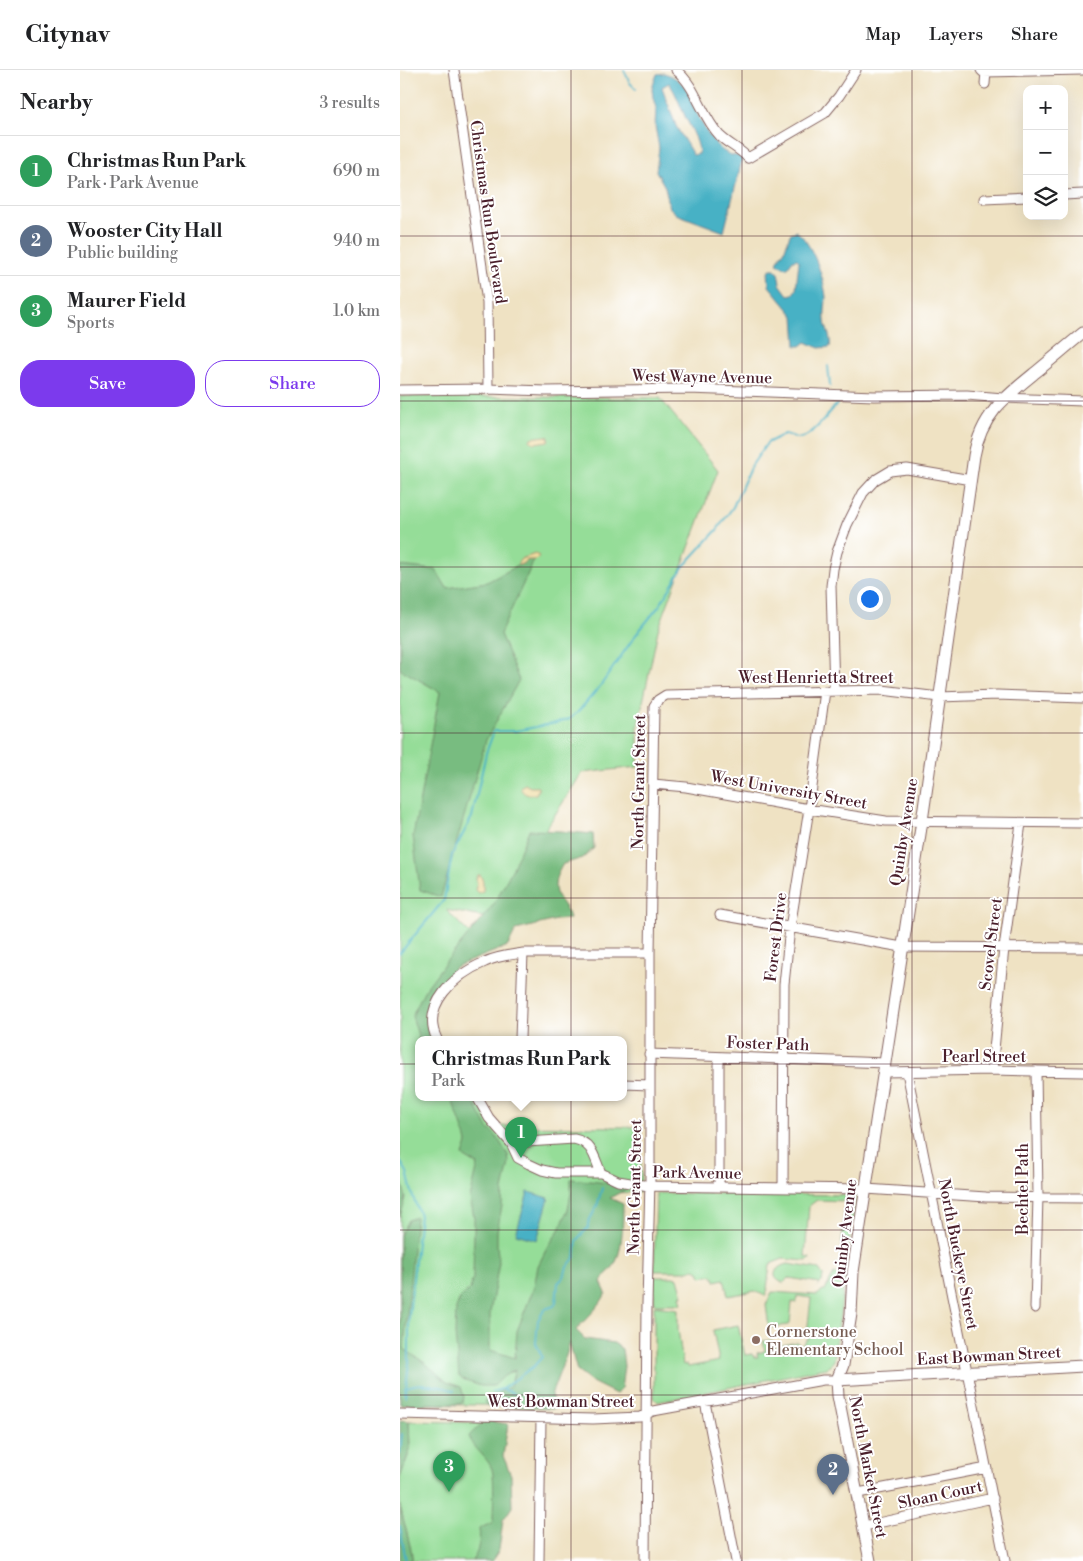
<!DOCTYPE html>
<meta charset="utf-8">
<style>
body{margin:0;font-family:"Libre Bodoni",serif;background:#f2f2f2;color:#202124}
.controls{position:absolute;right:15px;top:15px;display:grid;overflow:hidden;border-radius:10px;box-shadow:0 5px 20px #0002}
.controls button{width:45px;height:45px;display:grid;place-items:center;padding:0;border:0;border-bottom:1px solid #e0e0e0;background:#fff;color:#202124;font:25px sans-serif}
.you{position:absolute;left:469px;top:528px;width:18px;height:18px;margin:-12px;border:4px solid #fff;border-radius:50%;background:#1a73e8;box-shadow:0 0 0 8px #1a73e833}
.badge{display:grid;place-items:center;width:32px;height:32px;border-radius:50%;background:#7c3aed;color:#fff;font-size:16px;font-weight:700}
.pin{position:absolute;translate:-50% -41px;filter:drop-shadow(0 1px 2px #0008)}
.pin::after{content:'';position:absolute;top:26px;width:18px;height:15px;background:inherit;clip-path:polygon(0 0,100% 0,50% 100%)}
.popup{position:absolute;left:15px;top:966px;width:212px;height:65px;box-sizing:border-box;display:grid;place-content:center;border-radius:10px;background:#fff;filter:drop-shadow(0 1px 4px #0005);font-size:16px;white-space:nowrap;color:#757577}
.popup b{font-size:19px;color:#202124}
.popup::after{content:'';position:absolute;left:50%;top:100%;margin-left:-10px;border:10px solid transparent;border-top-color:#fff}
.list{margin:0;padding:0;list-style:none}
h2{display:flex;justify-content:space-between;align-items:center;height:65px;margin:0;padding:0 20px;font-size:21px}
h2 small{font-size:16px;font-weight:400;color:#757577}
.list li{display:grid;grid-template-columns:32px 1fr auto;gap:15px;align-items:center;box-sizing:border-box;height:70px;padding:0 20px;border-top:1px solid #e0e0e0}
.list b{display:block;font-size:19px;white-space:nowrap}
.list p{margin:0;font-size:16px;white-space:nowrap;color:#757577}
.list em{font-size:16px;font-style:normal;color:#757577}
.actions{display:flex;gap:10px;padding:15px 20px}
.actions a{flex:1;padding:11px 0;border:1px solid #7c3aed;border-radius:20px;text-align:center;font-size:18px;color:#7c3aed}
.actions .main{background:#7c3aed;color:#fff}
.icon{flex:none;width:28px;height:28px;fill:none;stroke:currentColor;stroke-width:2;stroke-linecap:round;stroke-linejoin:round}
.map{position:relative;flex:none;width:683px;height:1491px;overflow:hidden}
header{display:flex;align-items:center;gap:30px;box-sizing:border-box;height:70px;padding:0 25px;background:#fff;border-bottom:1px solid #e0e0e0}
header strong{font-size:24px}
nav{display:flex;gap:28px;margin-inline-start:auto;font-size:18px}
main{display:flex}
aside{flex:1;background:#fff}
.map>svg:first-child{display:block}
</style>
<header>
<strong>Citynav</strong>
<nav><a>Map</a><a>Layers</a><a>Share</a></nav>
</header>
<main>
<aside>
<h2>Nearby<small>3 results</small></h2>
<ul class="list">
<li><span class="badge" style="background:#2e9e5b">1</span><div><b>Christmas Run Park</b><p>Park · Park Avenue</p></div><em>690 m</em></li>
<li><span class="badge" style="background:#5c6f8a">2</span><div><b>Wooster City Hall</b><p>Public building</p></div><em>940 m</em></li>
<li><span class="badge" style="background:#2e9e5b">3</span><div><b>Maurer Field</b><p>Sports</p></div><em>1.0 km</em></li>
</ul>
<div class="actions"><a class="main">Save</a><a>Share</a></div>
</aside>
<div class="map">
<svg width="683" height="1491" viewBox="0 0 683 1491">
<rect width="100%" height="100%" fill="#fff"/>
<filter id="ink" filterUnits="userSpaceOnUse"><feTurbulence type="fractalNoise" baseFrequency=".02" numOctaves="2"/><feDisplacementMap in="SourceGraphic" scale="10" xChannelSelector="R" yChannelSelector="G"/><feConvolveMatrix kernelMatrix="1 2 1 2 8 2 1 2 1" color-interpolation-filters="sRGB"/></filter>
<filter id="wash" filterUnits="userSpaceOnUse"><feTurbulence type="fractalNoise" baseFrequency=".0096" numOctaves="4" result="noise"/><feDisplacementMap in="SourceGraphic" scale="20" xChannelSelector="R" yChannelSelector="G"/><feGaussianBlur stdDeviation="1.12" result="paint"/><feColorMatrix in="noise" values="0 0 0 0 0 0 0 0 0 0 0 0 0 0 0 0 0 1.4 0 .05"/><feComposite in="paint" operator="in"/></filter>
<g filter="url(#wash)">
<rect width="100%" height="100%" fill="#efe2c3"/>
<path fill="#95dd98" stroke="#707e62" d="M0 326 260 328 318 400 258 560 238 656V697L182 703 88 848 46 840 71 865 22 946 36 969H18V1027H73L93 1056 241 1057V1122L207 1123 139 1336 0 1334Z
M256 1123 456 1125 446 1197 436 1196V1194H440L445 1131 417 1130 409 1136 405 1187 410 1188 409 1190 406 1191 383 1189 370 1194 367 1219H368L365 1226 355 1221 328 1226 324 1209 315 1211 313 1205 301 1207 299 1201 295 1199 288 1201H254Z
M388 1194 419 1199 423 1205 422 1212 416 1217 420 1213 389 1208 384 1213C369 1209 374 1196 388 1194Z
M434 1204H440L445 1207 434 1291 426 1298 421 1299 258 1332 254 1328V1236L278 1239V1259L283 1295 287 1294 288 1297 319 1291 313 1260 338 1255 345 1285 352 1284 354 1287H358L357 1283 365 1281 363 1271 372 1270 374 1277 397 1272 401 1276 409 1267 407 1264 411 1228 397 1226 396 1233 392 1232 390 1253 388 1255 369 1258 366 1235 372 1222 417 1225 425 1220Z
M254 1207H275L278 1208 283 1226H280L282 1234H254Z
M9 1351 98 1353V1454L72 1491H12V1484L0 1436V1408L10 1380Z"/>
<path fill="#78bc80" stroke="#616e56" d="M136 486 100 564 119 610 86 670 41 827 20 820 13 766 40 622 0 599V496L36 500 47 518 87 512Z
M129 760 160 761 193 764 194 778 183 788 163 794C155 807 151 819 161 832 165 838 169 842 170 849L156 850 116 860 108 876 55 897 43 915 31 936 27 951 29 959 28 968 19 969 12 946 24 921 44 894 94 834 113 798Z
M51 1027H71L87 1057 96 1066 108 1085 109 1093 103 1120 102 1136 97 1161V1177L99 1192 90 1243V1280L115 1288 117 1261 134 1217 138 1196 146 1180 159 1160 168 1140 171 1123V1109L208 1113 228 1118 210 1128 223 1134C223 1150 223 1184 213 1197 209 1203 205 1203 201 1212L206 1223C199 1238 186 1248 176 1260L185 1269 214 1273 222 1279 224 1296 221 1320 216 1324 190 1311 177 1301 169 1272 167 1283 151 1325 154 1333 153 1339 87 1336 84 1331 90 1327 110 1317 115 1300 104 1306 94 1316H81L66 1311 59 1306 55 1264 56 1238 60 1228 70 1219 73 1208 74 1164V1147L70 1128 78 1095 63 1086 67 1073 66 1068Z
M0 1105 6 1128 0 1147Z
M16 1147 4 1279 25 1293 47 1312 61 1317 64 1327 63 1332 59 1334H0V1165L8 1150Z
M0 1350 9 1351 10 1380 0 1408Z
M88 1351 108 1354 103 1386 111 1405 112 1437 103 1450 99 1480 93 1489V1491H72C78 1481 81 1471 79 1459L93 1452C93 1440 95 1409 92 1399 87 1386 73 1379 69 1366L81 1354Z
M0 1436 12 1484V1491H0Z"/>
<path fill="#eeda9e" stroke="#9c7c64" d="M146 366 149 367 148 371 135 373 130 371 131 368Z
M135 484 139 486 136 490H128L120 495 117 494 121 489Z
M125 714 130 717H138V720L136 724C129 726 123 725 120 717Z
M78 805H80L83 811V821L78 823 75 820 77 813 76 808Z"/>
<path fill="#47b1c5" stroke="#486878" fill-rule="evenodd" d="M264 3C273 6 280 10 286 18 289 22 290 28 292 33 301 51 316 88 340 86L342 90 324 162 276 144 270 138 265 117 256 101 259 78 255 56 256 38 253 28 252 18 257 4ZM269 13C278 26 281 40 289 54 294 64 299 74 299 84L293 85 276 56 262 17Z
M396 161C412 172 424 208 426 227 426 235 424 243 425 251 426 260 432 268 430 277L419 278 406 272 401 276H396L394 246 369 216 368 201 371 199H375L378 202 380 214 388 225 393 224 396 219 399 191 397 189 393 190 387 198 377 194C378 188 382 185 385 179 387 174 388 168 391 163Z
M128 1122 149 1128 137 1170 116 1164Z"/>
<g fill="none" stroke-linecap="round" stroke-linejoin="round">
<path stroke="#47b1c5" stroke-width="2" d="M224 0 230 13 236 19
M428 296 430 316
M0 883 44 830 52 785 72 747 86 683 94 661H115L156 653 169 649 178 642 201 615 235 566 260 535 283 497 317 460 333 437 350 398 367 373 385 364C389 365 393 367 397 368 411 369 428 344 437 334
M0 1091 7 1102 13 1127 20 1145 9 1246V1293L5 1326
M5 1318C20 1310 39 1317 54 1320
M102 1319 134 1296 142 1287 136 1273 138 1250 145 1239 154 1236 156 1233 158 1213 164 1207 167 1197 175 1187 177 1171 180 1166 188 1158V1153L197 1136 202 1118
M92 1322 102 1319 113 1323
M0 1384 2 1364
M0 1456 6 1491"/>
</g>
</g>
<g filter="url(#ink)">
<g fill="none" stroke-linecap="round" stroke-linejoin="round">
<g stroke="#846360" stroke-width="11">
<path id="minor" d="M54 0 87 232 88 319
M276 0C297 17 301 46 320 66 328 74 340 79 348 88L425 43 439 26 456 0
M581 0 583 2 683 0
M585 14 586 2
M664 125 683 124
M584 129 627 127
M0 320 88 319 146 321 289 319 474 326 567 325 603 328 683 331
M434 621 431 516 433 499 437 482 447 455 463 423 475 410 490 401 507 399 571 410
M253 714 286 717 409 739 486 751 683 753
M320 845 502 877 683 878
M37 969C20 935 56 904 85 892 97 886 110 885 123 883H250
M120 969 123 883
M249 984 485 993
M592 1000 604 878 621 753
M484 1002 592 1000 683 1002
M507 1002 605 1491
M224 1014 250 1015
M77 1027 89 1048 111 1073 118 1088 129 1094 142 1100 156 1103H201L218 1111 249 1116 466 1119 586 1127 683 1128
M111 1073 174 1069C193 1073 194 1087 201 1103
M319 1117V987
M383 1118 384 914 390 858 409 739 425 621
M635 1238 638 1126 636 1001
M305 1332 336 1491
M0 1344 193 1349 240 1347 253 1341 423 1310H437
M458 1423 587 1398
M464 1456 593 1428
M139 1491 141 1348
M245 1491 247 1234 250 1110V883L254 636 258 630 266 625 482 620 539 627 597 625 683 628"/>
</g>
<g stroke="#846360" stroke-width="13">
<path id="major" d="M437 1310 683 1296
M470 1491 438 1326 437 1310 443 1295 451 1244 453 1202 522 751 574 386C581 345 605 327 636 302 652 289 667 276 683 263"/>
</g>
<use href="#minor" stroke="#fff" stroke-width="9"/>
<use href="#major" stroke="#fff" stroke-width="11"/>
</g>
</g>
<path fill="none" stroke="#4a1f2b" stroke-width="1" stroke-opacity="0.55" d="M171 0V1491M342 0V1491M512 0V1491M0 166H683M0 331H683M0 497H683M0 663H683M0 828H683M0 994H683M0 1160H683M0 1325H683"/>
<circle fill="#8d6e63" stroke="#fff" stroke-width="2" cx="356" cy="1270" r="5"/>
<g text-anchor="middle" stroke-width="4" stroke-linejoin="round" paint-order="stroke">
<g font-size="16" fill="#4a1f2b" stroke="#fff">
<text transform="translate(89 142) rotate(82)" y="6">Christmas Run Boulevard</text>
<text transform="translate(302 306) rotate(1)" y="6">West Wayne Avenue</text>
<text x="416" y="613">West Henrietta Street</text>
<text transform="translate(238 712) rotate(-89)" y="6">North Grant Street</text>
<text transform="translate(389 719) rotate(10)" y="6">West University Street</text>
<text transform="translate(503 762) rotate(-81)" y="6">Quinby Avenue</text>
<text transform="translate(375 867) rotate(-83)" y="6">Forest Drive</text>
<text transform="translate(590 874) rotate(-83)" y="6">Scovel Street</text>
<text transform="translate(368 973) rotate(2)" y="6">Foster Path</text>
<text x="584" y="992">Pearl Street</text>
<text transform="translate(297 1102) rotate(1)" y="6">Park Avenue</text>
<text transform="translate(234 1117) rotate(-89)" y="6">North Grant Street</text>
<text transform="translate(622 1119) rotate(-90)" y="6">Bechtel Path</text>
<text transform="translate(444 1163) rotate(-83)" y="6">Quinby Avenue</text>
<text transform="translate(559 1184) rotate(79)" y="6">North Buckeye Street</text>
<text transform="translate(589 1285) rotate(-3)" y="6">East Bowman Street</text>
<text x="161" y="1337">West Bowman Street</text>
<text transform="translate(469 1397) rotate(79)" y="6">North Market Street</text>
<text transform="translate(540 1424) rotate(-12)" y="6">Sloan Court</text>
</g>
<g font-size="16" fill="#785e54" stroke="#fff" text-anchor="start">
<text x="366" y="1267">Cornerstone<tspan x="366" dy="18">Elementary School</tspan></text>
</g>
</g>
</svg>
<div class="controls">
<button>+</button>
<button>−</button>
<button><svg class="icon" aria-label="layers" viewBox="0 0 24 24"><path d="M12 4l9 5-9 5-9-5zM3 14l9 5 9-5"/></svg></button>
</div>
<div class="you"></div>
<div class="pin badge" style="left:121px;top:1088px;background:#2e9e5b">1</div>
<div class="popup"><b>Christmas Run Park</b>Park</div>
<div class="pin badge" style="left:433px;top:1425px;background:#5c6f8a">2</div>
<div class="pin badge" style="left:49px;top:1422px;background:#2e9e5b">3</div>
</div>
</main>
